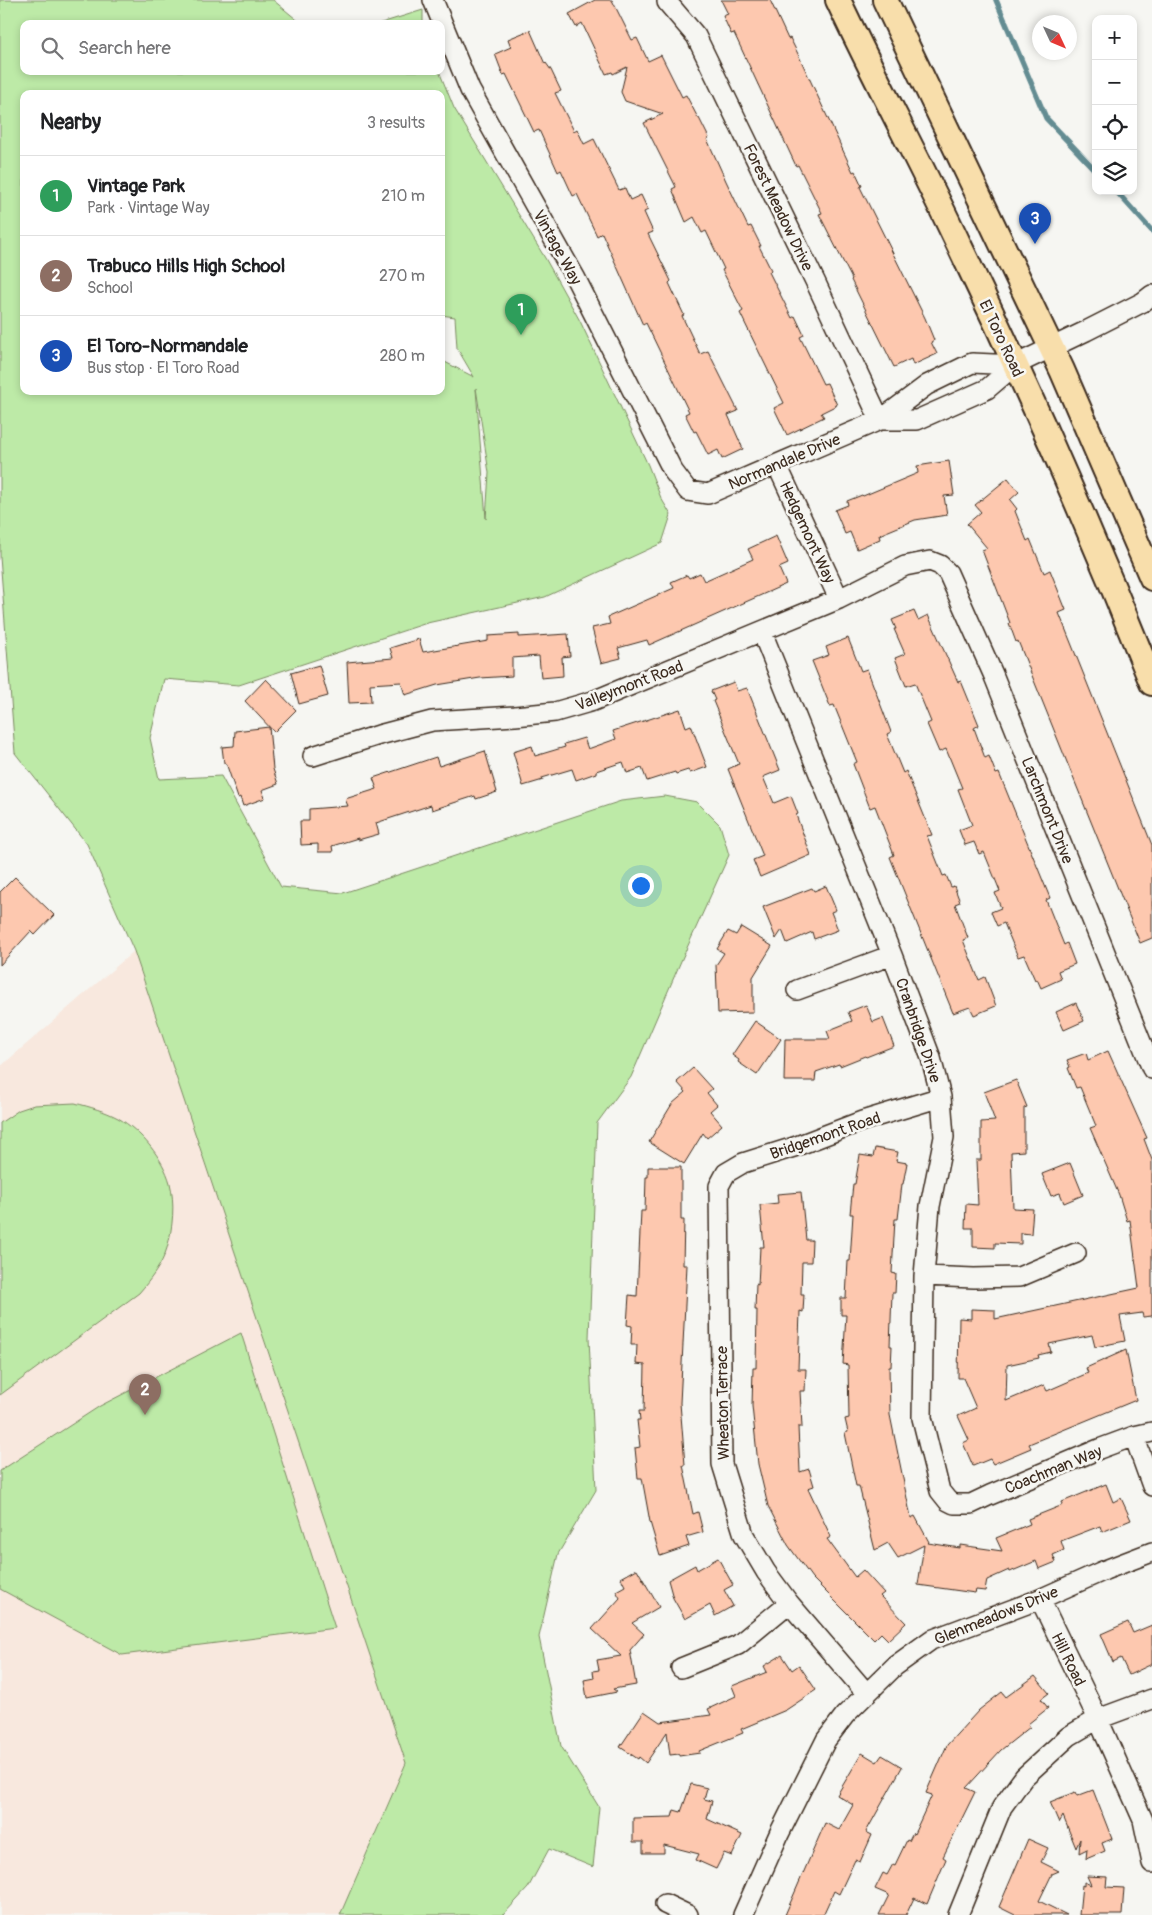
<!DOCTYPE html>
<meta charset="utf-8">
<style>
body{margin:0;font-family:Pangolin,sans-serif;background:#f2f2f2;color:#202124}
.controls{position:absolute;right:15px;top:15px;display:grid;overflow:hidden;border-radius:10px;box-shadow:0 2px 8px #0003}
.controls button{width:45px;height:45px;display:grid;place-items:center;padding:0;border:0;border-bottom:1px solid #e0e0e0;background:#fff;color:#202124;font:25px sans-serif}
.compass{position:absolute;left:1032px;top:15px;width:45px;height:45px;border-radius:50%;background:#fff;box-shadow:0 2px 8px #0003;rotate:134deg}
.you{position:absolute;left:640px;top:885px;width:18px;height:18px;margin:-12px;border:4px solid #fff;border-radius:50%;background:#1a73e8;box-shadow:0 0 0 8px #1a73e833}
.badge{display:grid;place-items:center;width:32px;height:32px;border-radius:50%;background:#0f766e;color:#fff;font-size:16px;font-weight:700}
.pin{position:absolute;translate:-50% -41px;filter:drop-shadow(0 1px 2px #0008)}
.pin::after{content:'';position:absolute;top:26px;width:18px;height:15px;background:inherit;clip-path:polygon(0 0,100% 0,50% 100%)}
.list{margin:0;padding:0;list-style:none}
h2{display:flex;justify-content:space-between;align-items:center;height:65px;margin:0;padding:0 20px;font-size:21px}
h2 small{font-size:16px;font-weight:400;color:#757577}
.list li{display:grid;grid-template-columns:32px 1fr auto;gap:15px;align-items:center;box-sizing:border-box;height:80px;padding:0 20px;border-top:1px solid #e0e0e0}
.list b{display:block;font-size:19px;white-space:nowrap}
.list p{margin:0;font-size:16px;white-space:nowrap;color:#757577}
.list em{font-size:16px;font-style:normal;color:#757577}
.icon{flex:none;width:28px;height:28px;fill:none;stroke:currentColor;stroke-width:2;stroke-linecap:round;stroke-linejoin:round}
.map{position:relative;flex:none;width:1152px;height:1915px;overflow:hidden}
.search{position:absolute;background:#fff;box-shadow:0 2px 8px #0003;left:20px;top:20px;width:425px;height:55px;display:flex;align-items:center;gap:12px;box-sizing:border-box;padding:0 18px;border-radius:10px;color:#757577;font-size:19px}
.panel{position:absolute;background:#fff;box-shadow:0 2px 8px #0003;left:20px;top:90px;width:425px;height:305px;border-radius:10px}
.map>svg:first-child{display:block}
</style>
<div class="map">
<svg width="1152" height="1915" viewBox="0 0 1152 1915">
<rect width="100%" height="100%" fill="#f6f6f2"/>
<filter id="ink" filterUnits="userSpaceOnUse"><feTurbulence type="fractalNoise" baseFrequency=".02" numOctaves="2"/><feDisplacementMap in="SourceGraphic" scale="10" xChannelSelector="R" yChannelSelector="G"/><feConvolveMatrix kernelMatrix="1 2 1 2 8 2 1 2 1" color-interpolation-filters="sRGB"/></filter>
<g filter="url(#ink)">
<path fill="#f8e8de" d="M134 951 406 1763 340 1915H0V1067Z"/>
<path fill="#bdeaa7" stroke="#7c8a62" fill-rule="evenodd" d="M0 0H273L302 24H24V71H439L454 108 545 258 580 321 648 465 661 498 671 515 662 543 545 597 427 623 239 685 164 679 150 738 159 779 221 776 281 887 343 893 621 801 665 796 697 802 720 825 729 855 681 961 631 1077 597 1123 589 1338 596 1490 558 1554 539 1637 561 1746 599 1807 593 1867 549 1849 528 1888 503 1915H340L406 1763 134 951 87 844 15 753 0 557ZM24 94H441V315L455 317 457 348 474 377 441 360V391H24ZM476 388 489 473 486 519 476 389Z
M423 10V24H378Z
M75 1103C90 1107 105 1111 118 1118 141 1131 163 1158 170 1183 175 1203 173 1228 167 1248 162 1265 151 1279 139 1293L0 1395V1123L19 1110 34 1105Z
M241 1333 335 1628 122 1655 0 1589V1471L100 1406Z"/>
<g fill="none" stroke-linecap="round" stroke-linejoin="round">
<path stroke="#648c92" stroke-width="5.5" d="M996 0 1046 118 1096 171
M1116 191 1152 231"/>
</g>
<path fill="#fdc8af" stroke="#3b2a1e" d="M595 0H612L632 40 637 38 648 61 661 55 682 97 686 95 698 118H699L709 138 707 139 726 181 748 227 751 226 761 246H759L771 270 769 272 792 318 795 316 804 335 800 337 823 384 827 383 837 405 821 413 824 417 787 435 774 408 784 403 740 313 743 311 722 270 724 269 706 231 702 233 694 217 686 222 672 189 676 187 644 123 663 114 625 101 621 92 627 67 613 74 612 72 606 74 582 23 576 27 569 14Z
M721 0H770L788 39 790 38 798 54 853 172 855 171 862 186 860 187 925 318 934 340 931 342 937 354 913 365 911 359 894 367 851 280 852 279 819 214 822 213 798 165 796 166 734 33 731 34 723 16 728 14Z
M530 30 545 64 546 63 551 70 561 91 555 93 574 131 577 129 584 144 594 139 619 190 625 188 630 200 641 195 648 210 644 212 653 232 648 234 671 281 669 283 684 315 682 316 700 354 708 351 738 411 728 415 743 449 722 459 718 450 708 455 696 431 694 432 685 414 689 412 646 323 643 325 602 233 597 236 577 194 573 196 561 170 558 172 539 130 534 132 506 74 503 75 495 54 511 47 508 39Z
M949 461 954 495 944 496 947 515 915 520 879 535 880 539 857 549 850 532 845 534 835 510 848 505 847 501 862 495 863 496 918 473 917 466Z
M1008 478 1019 492 1010 500 1017 509 1015 511 1027 541 1030 539 1044 573 1050 570 1066 610 1059 613 1152 845V938L1140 943 1018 641 1016 642 1009 623H1010L982 550 987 548 967 524 981 512 975 505Z
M776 536 788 564 779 568 786 584 649 645 647 640 618 648 621 658 601 663 592 628 610 624 608 617 674 588 671 582 687 575 689 578 700 573 704 581 753 559 748 549Z
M914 611 918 620 928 615 958 682 961 681 979 725 974 728 985 758 989 756 996 774 999 773 1050 898 1046 900 1064 945 1067 943 1075 964 1058 971 1061 979 1041 988 1037 979 1035 980 1024 955 1018 957 1004 923 997 926 991 912 1001 908 995 893 1000 891 984 852 979 854 974 842 965 845 959 830 972 825 958 789 962 788 946 749 939 752 927 724 931 722 915 683 906 686 895 658 905 654 894 629H896L892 620Z
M519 634V637L568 634 570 656 562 657 563 676 541 678 539 656 512 658V676L480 678 437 685 405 695 401 682 370 684 371 702 349 703 347 662 393 658 390 648 419 639 423 652 488 641V636Z
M848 638 861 671 867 669 891 732 887 734 903 773 906 771 932 835 927 836 943 876 946 875 951 887 954 886 960 902 955 904 968 938 963 940 979 980 985 977 996 1006 974 1015 970 1007 953 1013 890 857 894 855 875 806 870 808 863 790 853 764 857 762 834 705 830 706 812 661 829 655 826 647Z
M319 665 328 696 299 704 291 673Z
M266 679 296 710 274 732 245 701Z
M734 682 737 691 747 688 780 770 763 777 774 803 791 796 798 814 796 815 811 855 760 877 753 860 763 856 728 769 739 764 713 701 715 700 711 691Z
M680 709 686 727 691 725 707 767 690 773 688 770 676 774 675 772 647 781 642 768 627 773 623 762 596 771V773L576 780 572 769 542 778 543 780 523 786 513 752 532 746 535 756 565 747 564 744 584 738 588 749 616 739 613 731Z
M269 727 273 769 278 784 262 790 265 798 243 806 240 797 238 798 226 763H224L222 747 234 746 235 731Z
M485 751 497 792 476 799 475 796 432 810 431 805 376 823 379 834 358 840V838L332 846 333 852H318V844L301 845 300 821H309V809L348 806 345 799 377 789 373 778 436 757 439 766Z
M15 877 54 915 35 935 31 931 0 965V892Z
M826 886 836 910 831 912 838 930 814 939 812 932 787 943 782 930 776 939 763 907 812 888 814 891Z
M741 927 772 946 753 977V1012L718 1013 716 965 724 953 717 949 728 931 736 935Z
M1076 1003 1084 1021 1064 1030 1056 1012Z
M866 1005 873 1022 883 1018 894 1046 866 1057 865 1056 840 1066 839 1064 816 1072 815 1081H784L785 1039H830L827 1031 852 1021 848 1012Z
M755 1021 781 1039 757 1075 738 1062 739 1060 732 1055Z
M1108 1051 1147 1138 1144 1139 1152 1160V1316L1143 1317 1142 1313 1120 1316 1125 1341 1095 1347 1092 1335 1049 1344 1051 1352 1038 1355 1039 1358 1007 1365 1006 1401 1044 1385 1047 1391 1088 1373 1086 1368 1126 1350 1136 1400 1029 1444 1031 1448 993 1464 990 1459 973 1466 963 1443 969 1440 958 1416 976 1408 963 1378H958L959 1318 971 1319V1309L995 1310V1319L1139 1288 1130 1220 1127 1221 1119 1195 1090 1128 1096 1126 1080 1087 1076 1088 1068 1068 1070 1067 1067 1060 1086 1053 1088 1060Z
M693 1068 712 1089 707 1093 717 1105 710 1111 722 1125 707 1138 703 1133 684 1164 649 1142 672 1104 686 1092 677 1082Z
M1016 1080 1027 1107 1024 1108V1151L1011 1152 1013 1208 1033 1209 1031 1234 1021 1233V1244L995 1243V1248L973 1247V1228H965L966 1204 978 1205 976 1160H981V1122L995 1121 984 1092Z
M875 1148 898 1152 896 1161 907 1163 903 1184H902L898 1219H895L892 1273 896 1274 895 1293H892L890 1346H892L891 1367H889L890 1415 911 1518 915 1516 929 1542 928 1543 960 1548V1545L1002 1551 996 1538 1030 1524 1028 1519 1063 1505 1062 1502 1106 1484 1113 1502 1121 1498 1131 1520 1102 1532 1100 1526 1061 1541 1064 1550 1053 1555 1056 1562 1039 1569 1036 1561 1010 1572 1009 1570 987 1580 985 1591 976 1590 975 1593 918 1585 924 1545 898 1558 888 1543 875 1550 859 1486H856L845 1433 848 1432 845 1419 849 1418 848 1365 843 1364 846 1315H841V1298H846L848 1261H850L853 1214H850L853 1184H855L860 1155 873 1157Z
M1070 1163 1083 1195 1064 1203 1060 1193 1051 1196 1042 1174Z
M648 1167H681V1220H684L683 1265H687L680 1403 685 1465H683L693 1514 698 1512 703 1532 686 1537 689 1546 660 1556 650 1522 642 1478H638L635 1448 640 1447 637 1420H640L639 1411H644L645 1365 636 1364 637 1345H631L632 1326 627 1325 629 1295 637 1296 641 1211H645L646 1177H648Z
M801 1192 806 1240H812L811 1262H802L801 1294H804L803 1312 800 1311 798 1369H806L805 1391H800L802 1427H798L800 1472 809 1469 814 1486 808 1488 831 1537 827 1539 855 1577 863 1570 884 1593 880 1596 906 1623 888 1640 881 1633 874 1640 812 1578 788 1545 768 1506 758 1464 752 1406 753 1368H756L757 1310H755L756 1284 758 1285 760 1247H764L760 1205 778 1203 777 1194Z
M718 1558 733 1585 724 1590 733 1606 715 1616 710 1605 685 1619 673 1598 668 1580 695 1565 697 1570Z
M637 1569 659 1607 632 1623 644 1634 630 1650 636 1685 613 1689 617 1692 587 1698 584 1680 594 1678 593 1671 599 1670 597 1660 621 1656 592 1629 620 1598 616 1591 625 1586 621 1578Z
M1128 1622 1133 1633 1152 1625V1664L1129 1675 1121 1658 1113 1662 1101 1634Z
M782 1655 792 1670 799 1665 816 1690 786 1710 741 1729 743 1733 699 1751 700 1753 679 1756V1754L670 1755 667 1732 646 1763 639 1757 638 1759 620 1747 644 1711 660 1722 711 1715 708 1709 736 1696 732 1686 767 1672 764 1666Z
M1035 1676 1049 1693 1041 1699 1048 1708 1028 1724 1030 1727 1001 1750 966 1788 975 1792 943 1857 946 1859 927 1904 914 1898 906 1915H879L889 1895 875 1889 883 1873 887 1875 893 1864 895 1865 907 1840 909 1841 913 1833 914 1834 932 1795 926 1793 947 1745 979 1710 1002 1692 1006 1697Z
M862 1753 877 1762 882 1755 902 1767 866 1832 872 1835 860 1862 855 1860 839 1894 834 1891 823 1915H785L825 1823 839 1830 853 1805 837 1795Z
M691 1784 707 1788 704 1799 712 1801 707 1819 742 1835 732 1856 724 1853 716 1869 696 1860 699 1854 664 1845V1853H643V1842H633V1818L672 1817 674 1810 681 1812Z
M1093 1790 1112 1839 1102 1843 1105 1851 1086 1859 1087 1849 1079 1853 1080 1839 1076 1848 1063 1816 1059 1823 1050 1802 1075 1792 1077 1796Z
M1028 1839 1048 1848 1041 1862 1059 1871 1052 1874 1039 1901 1067 1915H1015L999 1907Z
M1087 1876 1107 1877 1106 1887 1124 1888 1122 1915H1079L1082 1885 1084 1886V1882L1091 1885Z"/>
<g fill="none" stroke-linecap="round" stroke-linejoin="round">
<g stroke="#3b2a1e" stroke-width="22">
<path id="minor" d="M433 0 470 90 576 279 673 471 688 491 708 494 880 420 927 385 972 363 1015 365
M667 2 696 36 815 281 880 420
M880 420H917L987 389 1015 365 1086 331 1143 302 1152 295
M777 465 839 599
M762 632 892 955 931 1058 941 1097 944 1137 930 1206 924 1276 922 1418 940 1491 948 1501 954 1504H971L990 1495 1099 1449 1134 1436 1152 1432
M313 756 379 735 432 721 515 716 555 712 593 701 839 599 905 566 930 561 940 565 948 573 993 674 1152 1069
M797 990 892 955
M924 1276 974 1278 1019 1277 1076 1253
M1134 1436 1152 1486
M1040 1599 1098 1719 1143 1820 1152 1863
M681 1668 738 1645 789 1603
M867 1694 789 1603 766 1572 744 1535 722 1464 719 1186 726 1173 743 1163 794 1147 862 1121 941 1097
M665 1904 688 1915
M743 1915 779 1834 826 1740 845 1715 895 1666 931 1640 1040 1599 1105 1570 1152 1552
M958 1915 1002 1807 1024 1777 1069 1736 1098 1719 1152 1699"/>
</g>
<g stroke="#3b2a1e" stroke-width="28">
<path id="major" d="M838 0C877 83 921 164 960 247 1029 390 1093 535 1152 683
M885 0 1062 370 1152 578"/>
</g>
<use href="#minor" stroke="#f6f6f2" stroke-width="19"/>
<use href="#major" stroke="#f8deab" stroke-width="24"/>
</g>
</g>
<g text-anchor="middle" stroke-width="5" stroke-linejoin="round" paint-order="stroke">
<g font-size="16" fill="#3b2a1e" stroke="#f6f6f2">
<text transform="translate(779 207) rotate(64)" y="6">Forest Meadow Drive</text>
<text transform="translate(558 247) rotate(61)" y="6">Vintage Way</text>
<text transform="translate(1002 338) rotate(65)" y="6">El Toro Road</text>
<text transform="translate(784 461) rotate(-23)" y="6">Normandale Drive</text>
<text transform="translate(808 532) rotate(65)" y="6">Hedgemont Way</text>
<text transform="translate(629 685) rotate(-21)" y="6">Valleymont Road</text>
<text transform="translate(1048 810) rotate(68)" y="6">Larchmont Drive</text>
<text transform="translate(919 1030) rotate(71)" y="6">Cranbridge Drive</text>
<text transform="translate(825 1135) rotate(-19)" y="6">Bridgemont Road</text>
<text transform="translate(722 1403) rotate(-91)" y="6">Wheaton Terrace</text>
<text transform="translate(1053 1469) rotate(-22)" y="6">Coachman Way</text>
<text transform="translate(996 1615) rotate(-22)" y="6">Glenmeadows Drive</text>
<text transform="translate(1069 1659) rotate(64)" y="6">Hill Road</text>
</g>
</g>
</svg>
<div class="controls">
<button>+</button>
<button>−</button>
<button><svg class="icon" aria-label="locate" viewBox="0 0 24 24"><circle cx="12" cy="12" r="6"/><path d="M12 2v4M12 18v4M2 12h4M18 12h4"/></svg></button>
<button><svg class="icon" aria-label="layers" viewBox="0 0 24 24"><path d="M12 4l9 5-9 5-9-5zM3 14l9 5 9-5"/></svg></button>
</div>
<svg class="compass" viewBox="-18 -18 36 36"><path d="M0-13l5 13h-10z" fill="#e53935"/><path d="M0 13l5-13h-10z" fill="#757577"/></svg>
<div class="you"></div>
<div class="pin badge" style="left:521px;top:335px;background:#2e9e5b">1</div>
<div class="pin badge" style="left:145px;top:1415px;background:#8d6e63">2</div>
<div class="pin badge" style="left:1035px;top:244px;background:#1a4fb4">3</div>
<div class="search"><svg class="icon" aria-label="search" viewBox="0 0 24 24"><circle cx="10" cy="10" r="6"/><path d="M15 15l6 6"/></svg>Search here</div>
<section class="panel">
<h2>Nearby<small>3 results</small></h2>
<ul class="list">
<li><span class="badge" style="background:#2e9e5b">1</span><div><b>Vintage Park</b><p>Park · Vintage Way</p></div><em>210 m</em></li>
<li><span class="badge" style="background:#8d6e63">2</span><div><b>Trabuco Hills High School</b><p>School</p></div><em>270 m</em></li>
<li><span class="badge" style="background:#1a4fb4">3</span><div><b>El Toro-Normandale</b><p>Bus stop · El Toro Road</p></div><em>280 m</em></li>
</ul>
</section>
</div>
